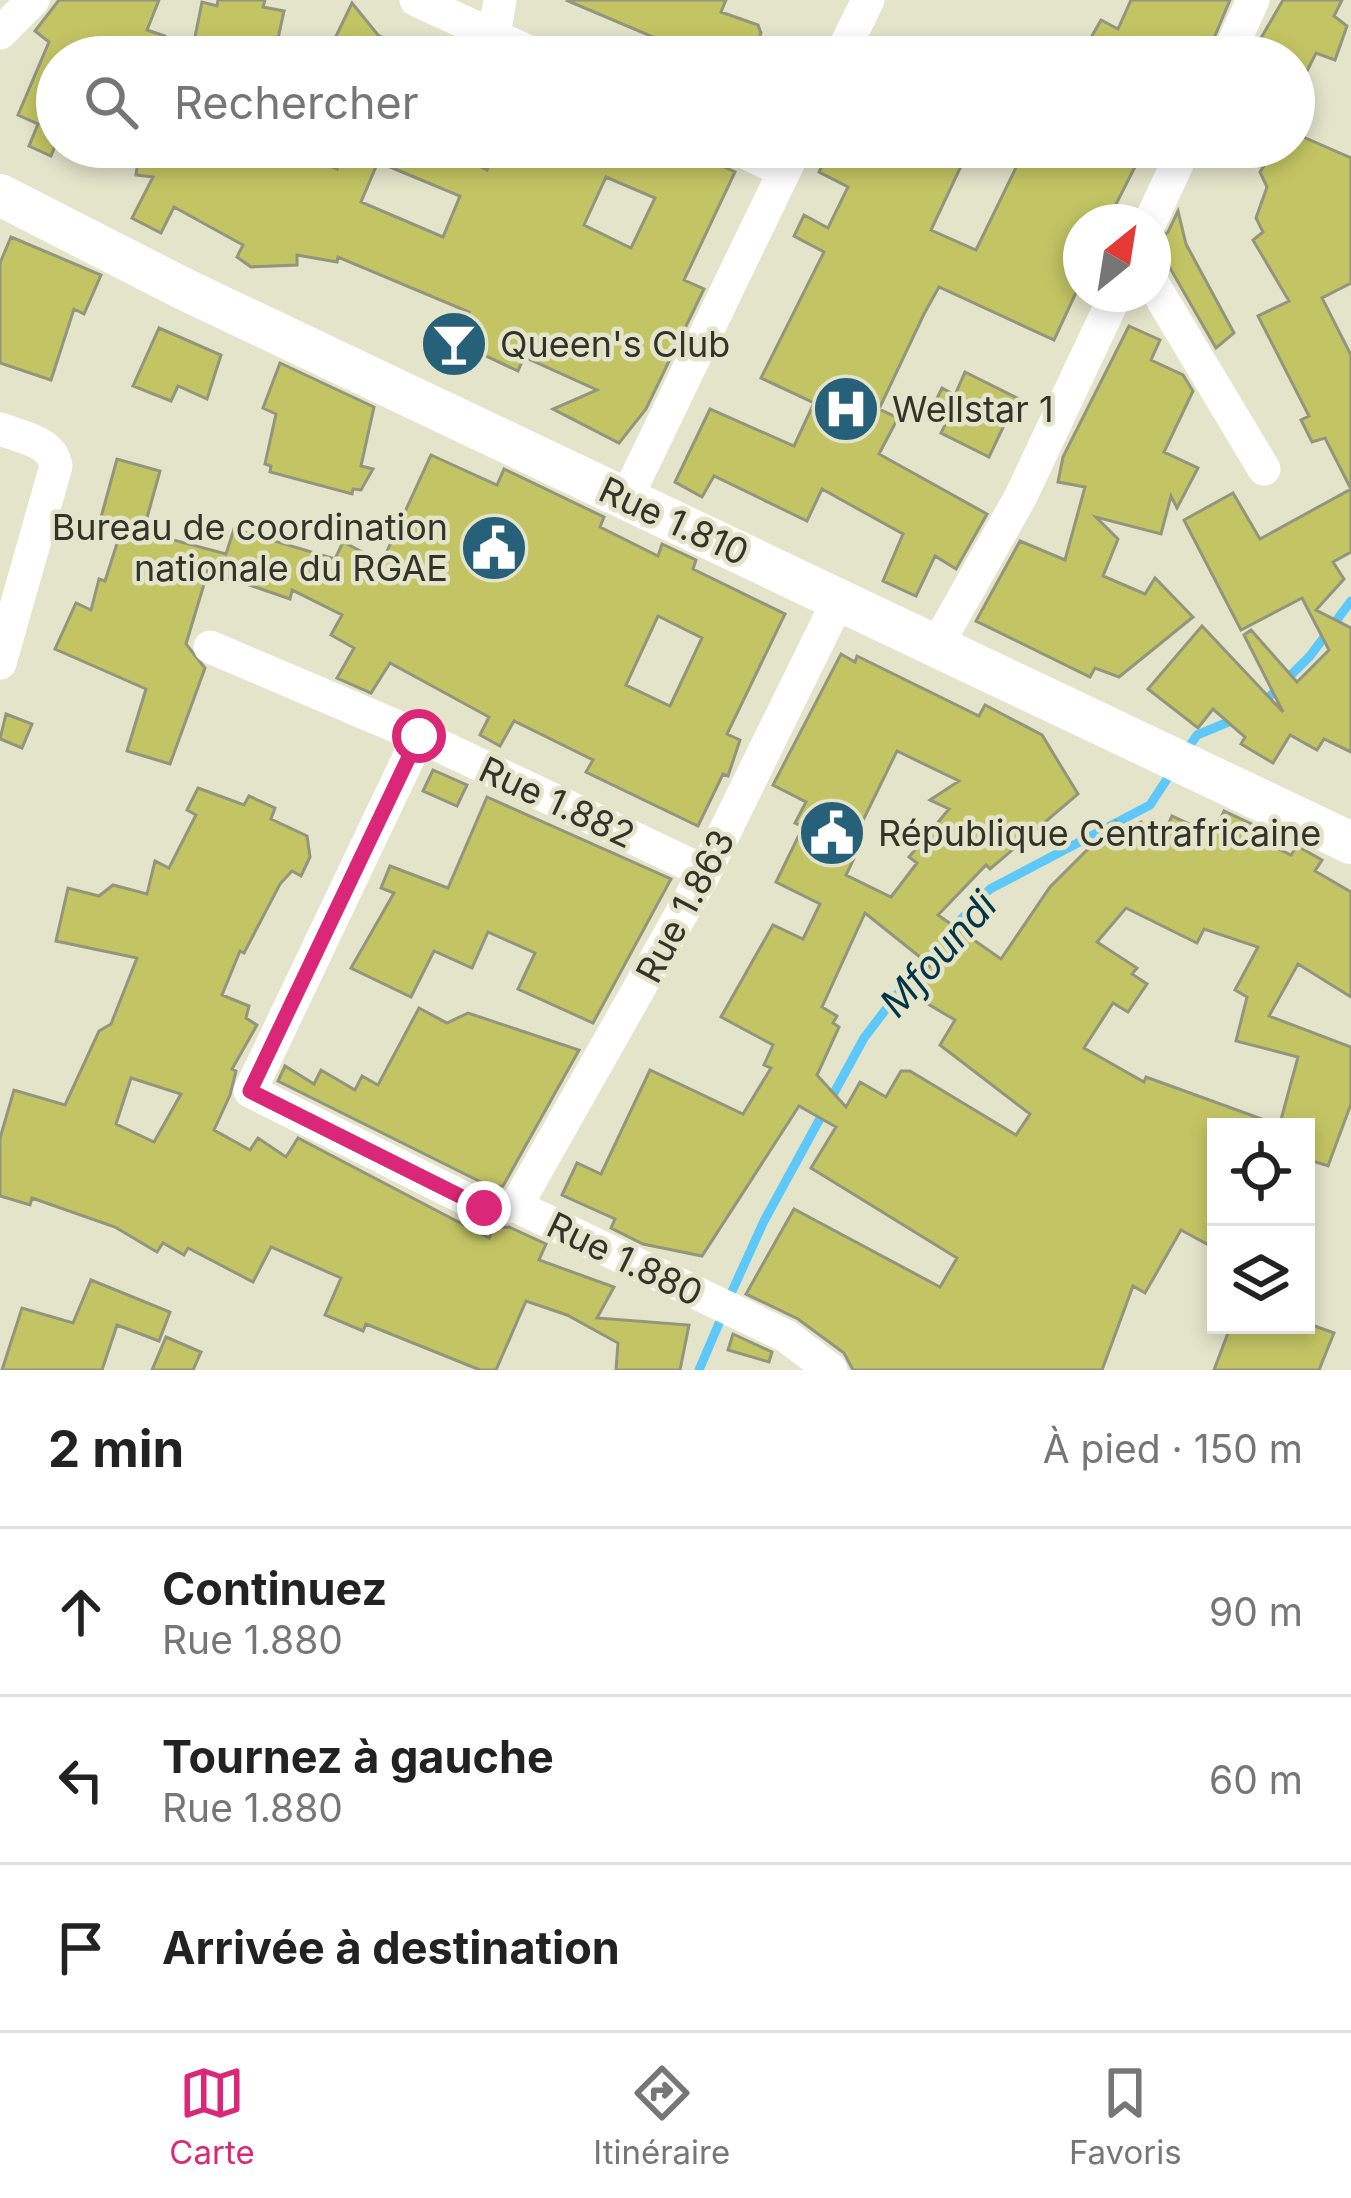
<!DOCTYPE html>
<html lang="fr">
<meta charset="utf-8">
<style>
body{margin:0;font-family:Inter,sans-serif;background:#f2f2f2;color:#222}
.controls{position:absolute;right:36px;bottom:36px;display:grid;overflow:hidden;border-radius:0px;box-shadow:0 6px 18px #0003}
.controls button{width:108px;height:108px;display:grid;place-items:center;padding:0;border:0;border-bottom:3px solid #e0e0e0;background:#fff;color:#222;font:60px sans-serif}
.compass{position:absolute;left:1063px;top:204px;width:108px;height:108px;border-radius:50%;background:#fff;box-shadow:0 6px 18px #0003;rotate:30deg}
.stop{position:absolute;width:36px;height:36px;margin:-27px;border:9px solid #db2777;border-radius:50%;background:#fff}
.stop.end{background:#db2777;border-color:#fff;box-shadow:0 3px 12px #0008}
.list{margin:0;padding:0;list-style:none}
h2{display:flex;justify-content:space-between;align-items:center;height:156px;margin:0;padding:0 48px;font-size:51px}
h2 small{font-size:39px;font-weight:400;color:#767676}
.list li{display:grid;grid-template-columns:78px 1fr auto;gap:36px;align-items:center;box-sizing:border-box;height:168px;padding:0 48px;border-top:3px solid #e0e0e0}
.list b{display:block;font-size:45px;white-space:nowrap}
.list p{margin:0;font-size:39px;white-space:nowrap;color:#767676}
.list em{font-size:39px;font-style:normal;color:#767676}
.icon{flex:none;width:66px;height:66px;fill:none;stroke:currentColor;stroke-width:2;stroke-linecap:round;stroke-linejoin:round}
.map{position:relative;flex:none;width:1351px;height:1370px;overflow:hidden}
.search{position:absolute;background:#fff;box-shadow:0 6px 18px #0003;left:36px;right:36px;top:36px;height:132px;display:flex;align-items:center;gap:30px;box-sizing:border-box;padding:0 42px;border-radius:66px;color:#767676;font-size:45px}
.sheet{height:660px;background:#fff}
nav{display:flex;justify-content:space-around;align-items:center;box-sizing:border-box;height:168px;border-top:3px solid #e0e0e0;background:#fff;font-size:33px;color:#767676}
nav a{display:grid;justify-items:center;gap:6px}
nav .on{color:#db2777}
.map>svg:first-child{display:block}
</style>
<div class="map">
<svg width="1351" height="1370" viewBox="0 0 1351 1370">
<rect width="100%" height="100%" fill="#e3e4ca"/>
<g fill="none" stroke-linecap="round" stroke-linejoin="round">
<path stroke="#5dc8f9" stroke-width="9" d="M1263 703 1310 656 1351 601
M1184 754 1197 735 1238 718
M946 935 990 889 1150 805 1171 773
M729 1298 764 1221 864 1038 930 951
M699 1370 723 1314"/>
</g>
<path fill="#c3c564" stroke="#93957c" stroke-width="3" fill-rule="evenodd" d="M59 0H159L147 30 165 36 159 57H57V141L51 156 29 146 38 124 18 115 49 42 35 31Z
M218 0H265L263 7 284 11 274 57H191L202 2 217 6Z
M566 0H726L721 12 758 25 761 33 752 57H700Z
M1131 0H1230L1206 57H1080L1101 20 1118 29Z
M1283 0H1342L1334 16 1347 26 1335 60 1316 53 1294 97V57H1250Z
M352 3 378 35 424 57H326Z
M1294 133 1351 158V283L1322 298 1351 355V552L1333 562 1344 579 1316 610 1351 628V752L1324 739 1317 750 1290 735 1273 763 1241 744 1245 737 1213 709 1198 728 1148 689 1202 626 1283 712 1244 635 1251 630 1297 682 1329 650 1302 598 1241 630 1184 520 1233 493 1260 539 1351 489 1325 438 1312 442 1301 420 1309 416 1258 316 1289 301 1253 240 1263 232 1256 218 1267 187 1260 172 1276 147H1294Z
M90 147H290L337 169 342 147H407L424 154 428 147H442L487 170 498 147H681L735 172 684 280 704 289 646 409 619 443 553 409 597 390 524 357 518 371 456 342 469 312 338 257 337 262 297 255V265L251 267 237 257 243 245 174 207 161 233 132 218 153 177 136 175 137 167ZM378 162 460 196 443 237 361 202ZM606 177 655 198 631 248 584 225Z
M831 147H970L931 230 976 250 1026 147H1145L1107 222H1081V282L1054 340 939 287 924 314 879 409 898 418 879 454 987 514 956 569 935 556 916 596 883 581 903 534 822 489 807 521 714 476 702 497 675 482 710 409 794 446 814 403 761 378 824 252 794 236 804 215 828 228 848 187 819 172Z
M1178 211 1186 244 1234 333 1216 348 1155 242 1168 232Z
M11 237 101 275 84 314 74 309 51 380 0 363V263Z
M1129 326 1160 340 1151 360 1183 375 1193 391 1164 452 1198 468 1177 508 1171 496 1161 534 1096 517 1118 539 1103 576 1145 594 1155 578 1193 617 1119 677 1095 668 1090 677 976 621 1020 541 1065 560 1085 487 1058 482 1063 457Z
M159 328 221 355 207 399 178 386 171 401 133 386Z
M280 363 374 407 361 466 373 469 361 490 353 489 352 494 270 472 271 466 265 464 276 414 263 408Z
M965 372 1017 398 989 457 941 433 946 423 929 414 942 388 955 395Z
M431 455 497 485 504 469 604 517 600 527 658 556 662 544 696 560 693 569 785 614 727 734 740 740 728 776 723 774 698 826 586 772 593 760 514 721 500 746 480 735 489 717 390 663 371 693 337 678 354 648 331 635 342 615 292 590 290 599 208 571 186 644 205 668 170 764 127 751 146 689 55 649 76 603 91 610 99 579 105 581 122 528 100 521 117 459 160 471 143 532 226 554 234 529 335 559 343 542 382 562ZM658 616 702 638 670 706 626 685Z
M841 654 855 662 857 656 979 716 985 705 1042 735 1078 794 990 869 986 865 938 915 1001 959 1050 887 1116 821 1124 832 1141 822 1159 844 1172 816 1213 835 1224 811 1258 827 1254 837 1291 855 1297 846 1322 860 1315 871 1351 892V997L1298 964 1269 1016 1351 1047V1104L1328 1166 1306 1159 1313 1127H1279L1298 1057 1236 1041 1247 997 1235 990 1258 947 1204 929 1197 943 1126 908 1097 942 1137 968 1132 974 1147 984 1128 1012 1113 1003 1084 1048 1144 1082 1146 1077 1270 1122 1269 1127H1216V1249L1181 1230 1145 1293 1133 1286 1102 1370H853L844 1353 798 1319 746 1294 794 1209 940 1287 957 1258 811 1168 836 1127 799 1106 702 1256 643 1244 611 1228 615 1219 562 1195 577 1163 601 1174 650 1070 743 1114 771 1068 764 1065 773 1045 721 1017 773 925 803 939 820 904 776 882 803 827 795 823 806 802 773 785ZM897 751 959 781 930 800 949 809 909 857 917 863 891 897 846 875 860 846 846 855ZM865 913 930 965 911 994 955 1020 940 1045 1030 1114 1016 1135 910 1071H901L886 1097 860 1082 846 1107 817 1075 839 1027 833 1023 837 1016 822 1007Z
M6 714 32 724 22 748 0 739Z
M433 770 467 785 457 806 423 791Z
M198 788 244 805 249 796 275 808 271 819 307 836 310 857 301 876 292 871 280 884 244 953 240 951 222 995 249 1006 246 1018 257 1025 232 1069 236 1071 230 1095 214 1130 250 1150 258 1138 286 1157 298 1138 489 1238 494 1228 509 1227 546 1244 539 1260 614 1287 597 1318 689 1325 680 1370H616L618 1343 567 1315 526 1301 496 1370H480L366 1324 363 1331 325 1315 341 1278 271 1247 253 1282 188 1248 184 1255 163 1243 157 1252 115 1227 32 1198 30 1205 0 1196V1138L14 1090 65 1105 99 1031 111 1024 137 958 56 941 68 888 99 896 113 885 147 894 155 861 169 868 196 815 187 810ZM131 1078 181 1094 154 1142 116 1124Z
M487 797 671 879 593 1023 518 989 535 953 488 932 472 968 434 951 411 997 351 968 394 893 381 888 390 866 448 888Z
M419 1008 447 1023 468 1013 579 1050 503 1186 491 1187 278 1081 285 1066 314 1084 321 1070 355 1090 362 1076 378 1085Z
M91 1280 170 1312 159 1341 117 1325 102 1370H2L22 1308 73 1323Z
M1231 1325H1312L1334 1333 1319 1370H1214Z
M733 1334 772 1352 769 1362 728 1350Z
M166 1337 201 1352 193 1370H152Z"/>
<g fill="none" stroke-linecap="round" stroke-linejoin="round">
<path stroke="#fff" stroke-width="33" d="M416 0 540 57
M0 33 33 0
M494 35 500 0
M840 57 868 0
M1227 57 1253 0
M734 147 784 171
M1150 222 1185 147
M1153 284 1264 469
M0 429C21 437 52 441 56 466L0 663
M626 499 796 147
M210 647 419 736 705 872
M936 647 1021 496 1116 294
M419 736 250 1091 484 1208 516 1206 786 1336 831 1370
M516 1206 705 872 839 599"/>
<path stroke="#fff" stroke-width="42" d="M0 195 184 289 1351 843"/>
</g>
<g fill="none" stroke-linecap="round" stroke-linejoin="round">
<path stroke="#db2777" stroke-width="15" d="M419 736 250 1091 484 1208"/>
</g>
<defs>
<g id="bar-disc" transform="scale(3.45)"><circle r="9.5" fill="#276079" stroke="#e3e4ca"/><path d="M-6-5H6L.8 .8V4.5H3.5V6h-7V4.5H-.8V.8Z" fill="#fff"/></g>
<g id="hospital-disc" transform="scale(3.45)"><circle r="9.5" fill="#276079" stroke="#e3e4ca"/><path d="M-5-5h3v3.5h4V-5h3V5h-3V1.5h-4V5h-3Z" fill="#fff"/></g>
<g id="civic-disc" transform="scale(3.45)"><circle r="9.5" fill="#276079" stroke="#e3e4ca"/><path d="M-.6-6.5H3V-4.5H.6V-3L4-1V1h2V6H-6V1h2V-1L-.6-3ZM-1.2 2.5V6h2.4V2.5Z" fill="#fff"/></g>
</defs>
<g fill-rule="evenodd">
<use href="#bar-disc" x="454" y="344"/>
<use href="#hospital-disc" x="846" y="409"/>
<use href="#civic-disc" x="494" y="548"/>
<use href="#civic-disc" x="832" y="833"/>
</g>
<g text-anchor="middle" stroke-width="9" stroke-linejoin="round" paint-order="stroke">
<g font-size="36" fill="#323329" stroke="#e3e4ca" text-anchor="start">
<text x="500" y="357">Queen's Club</text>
<text x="892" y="422">Wellstar 1</text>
<text x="448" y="540" text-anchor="end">Bureau de coordination<tspan x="448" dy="41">nationale du RGAE</tspan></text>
<text x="878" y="846">République Centrafricaine</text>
</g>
<g font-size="36" fill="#323329" stroke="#e3e4ca">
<text transform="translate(674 521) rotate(25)" y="13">Rue 1.810</text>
<text transform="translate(557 802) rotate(25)" y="13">Rue 1.882</text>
<text transform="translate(685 906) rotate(-62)" y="13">Rue 1.863</text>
<text transform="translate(625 1259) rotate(26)" y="13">Rue 1.880</text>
</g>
<g font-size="39" font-style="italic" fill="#023548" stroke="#e3e4ca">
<text transform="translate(938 954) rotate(-48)" y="14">Mfoundi</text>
</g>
</g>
</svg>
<div class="controls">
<button><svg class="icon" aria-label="locate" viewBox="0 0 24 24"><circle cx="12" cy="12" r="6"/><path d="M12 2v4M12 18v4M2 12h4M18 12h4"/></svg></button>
<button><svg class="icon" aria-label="layers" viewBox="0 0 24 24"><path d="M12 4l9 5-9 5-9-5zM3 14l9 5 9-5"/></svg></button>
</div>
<svg class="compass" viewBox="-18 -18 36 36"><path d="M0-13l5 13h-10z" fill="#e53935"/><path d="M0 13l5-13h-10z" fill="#767676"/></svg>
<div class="stop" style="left:419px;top:736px"></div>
<div class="stop end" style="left:484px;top:1208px"></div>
<div class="search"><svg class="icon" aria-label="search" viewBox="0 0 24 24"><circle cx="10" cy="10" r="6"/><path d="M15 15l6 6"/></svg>Rechercher</div>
</div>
<section class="sheet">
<h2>2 min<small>À pied · 150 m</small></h2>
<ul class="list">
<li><svg class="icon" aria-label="ahead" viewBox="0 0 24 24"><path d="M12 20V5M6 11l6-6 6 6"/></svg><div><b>Continuez</b><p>Rue 1.880</p></div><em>90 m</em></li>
<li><svg class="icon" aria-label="left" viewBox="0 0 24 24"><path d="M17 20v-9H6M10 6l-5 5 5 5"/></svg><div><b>Tournez à gauche</b><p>Rue 1.880</p></div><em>60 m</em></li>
<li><svg class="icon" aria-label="arrive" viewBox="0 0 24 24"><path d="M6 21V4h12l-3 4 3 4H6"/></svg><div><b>Arrivée à destination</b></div></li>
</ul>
</section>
<nav>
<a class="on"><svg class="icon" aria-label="map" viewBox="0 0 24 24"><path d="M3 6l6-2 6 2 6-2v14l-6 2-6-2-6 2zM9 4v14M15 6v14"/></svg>Carte</a>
<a><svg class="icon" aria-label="directions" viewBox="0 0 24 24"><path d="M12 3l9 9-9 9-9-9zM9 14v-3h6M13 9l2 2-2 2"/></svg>Itinéraire</a>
<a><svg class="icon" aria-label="saved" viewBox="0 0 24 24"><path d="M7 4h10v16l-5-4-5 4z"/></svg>Favoris</a>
</nav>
